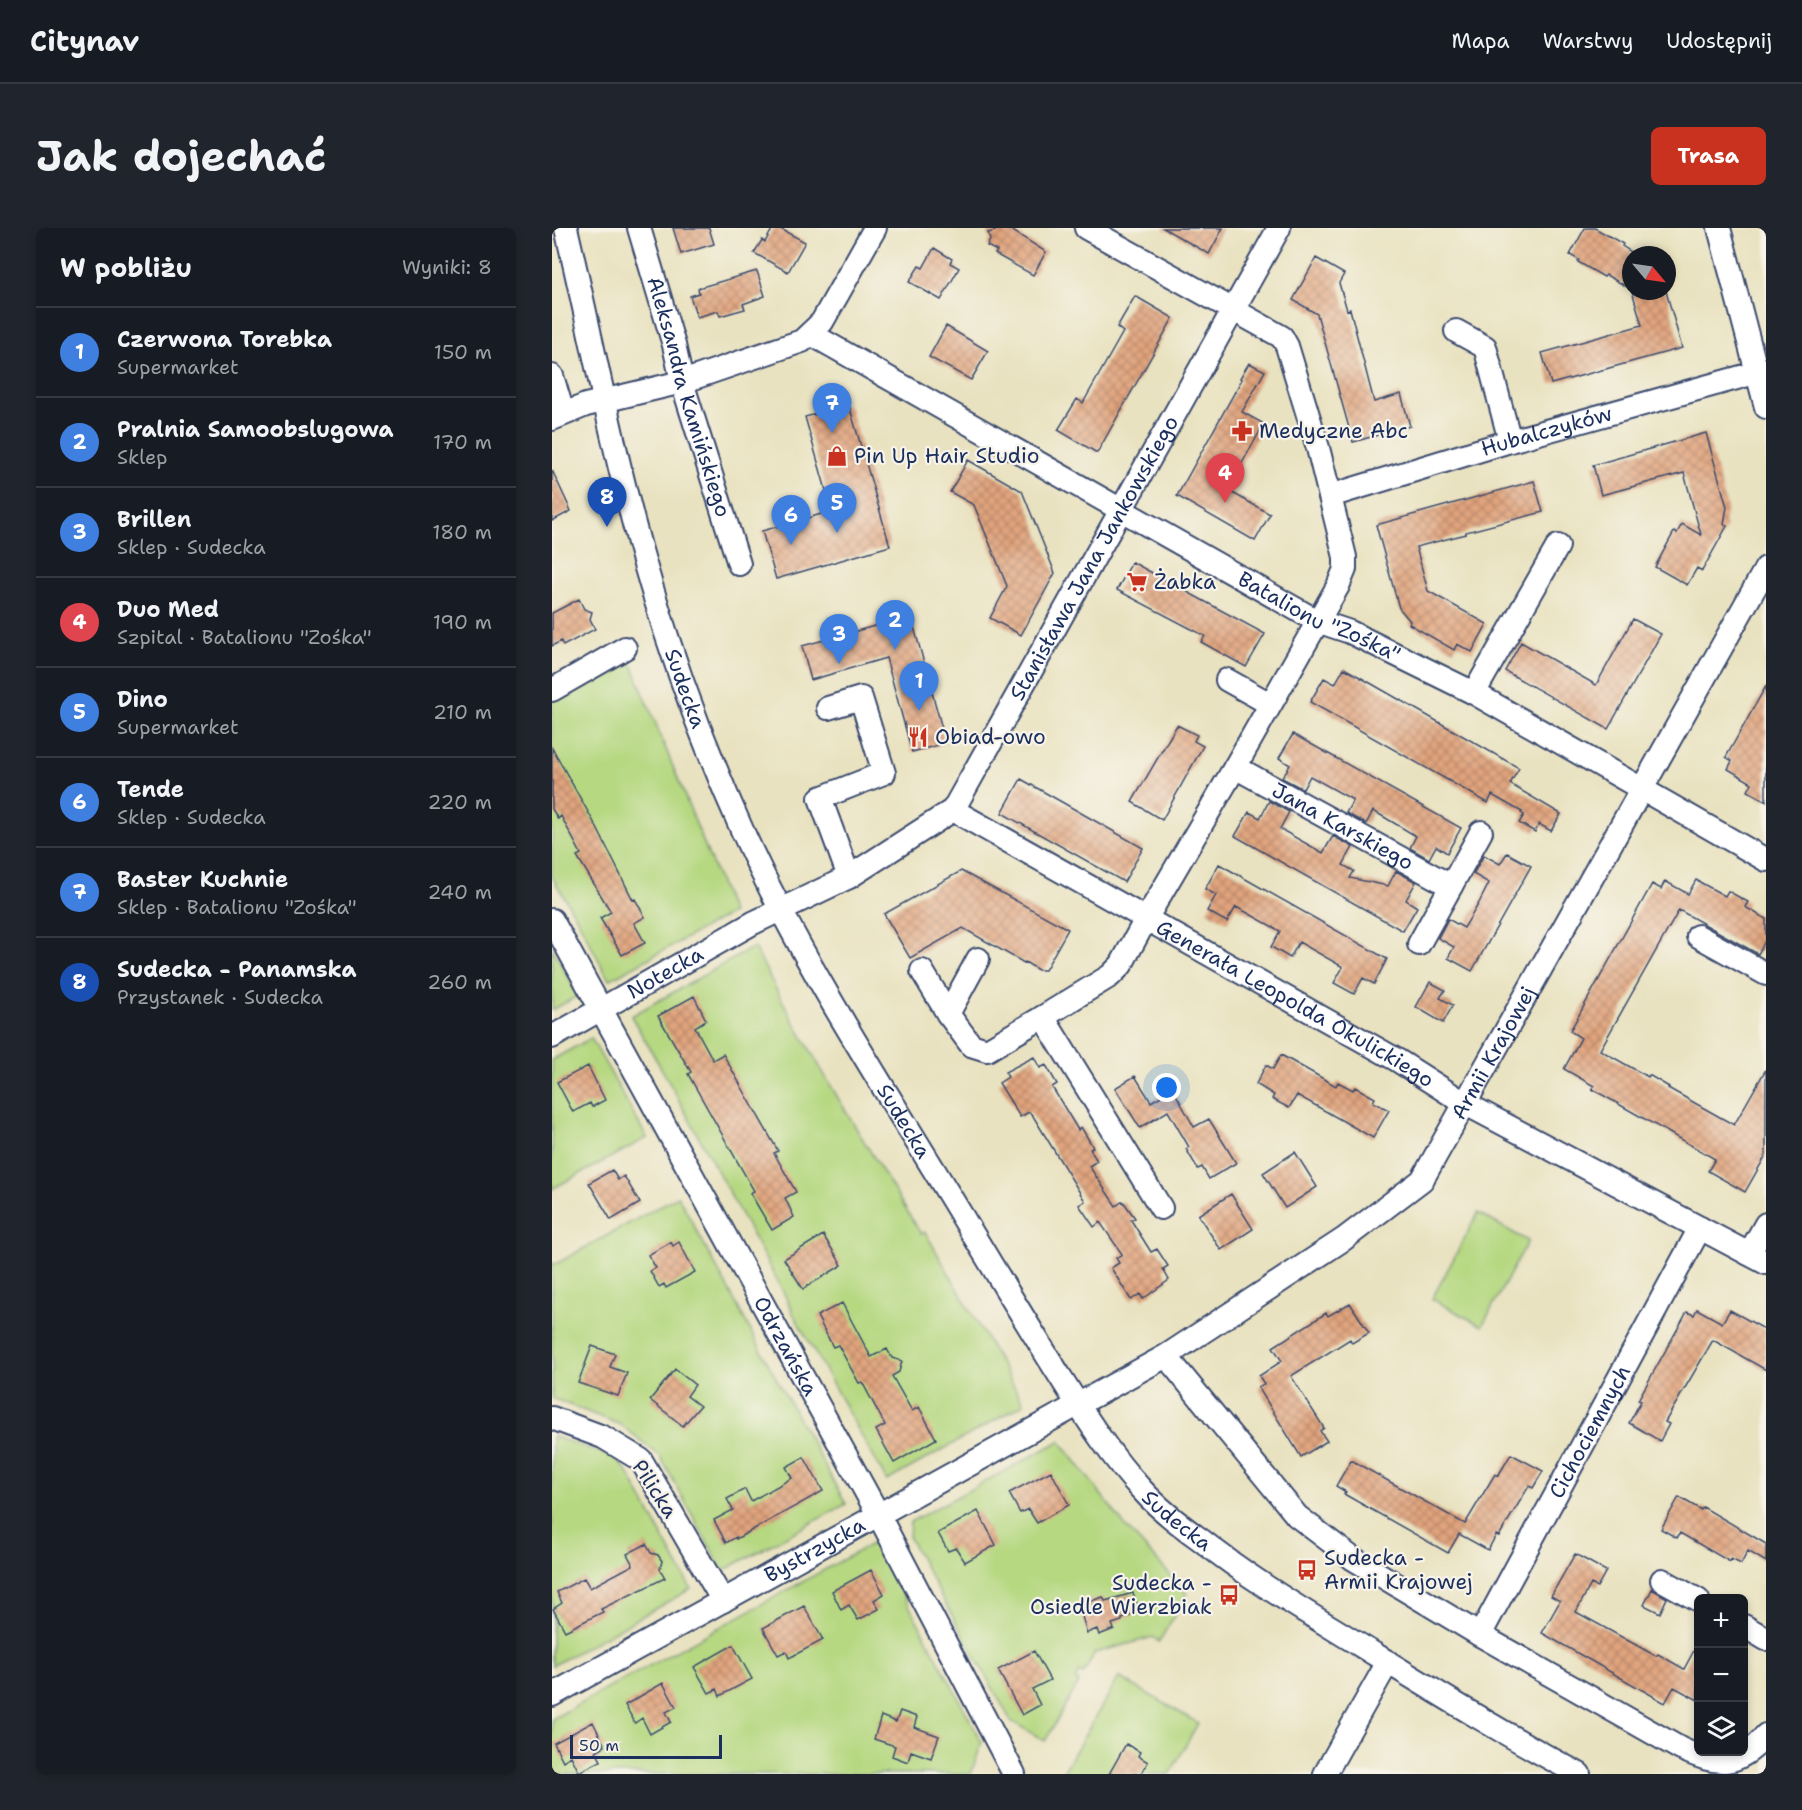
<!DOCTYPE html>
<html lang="pl">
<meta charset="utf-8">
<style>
body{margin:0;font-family:"Shantell Sans",sans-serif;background:#20242c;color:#f1f3f6}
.controls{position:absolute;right:18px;bottom:18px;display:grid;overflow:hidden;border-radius:9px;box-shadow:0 3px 9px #0003}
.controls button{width:54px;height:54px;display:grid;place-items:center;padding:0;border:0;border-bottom:2px solid #363941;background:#171b24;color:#f1f3f6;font:30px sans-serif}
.compass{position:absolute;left:1070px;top:18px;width:54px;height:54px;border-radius:50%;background:#171b24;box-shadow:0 3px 9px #0003;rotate:119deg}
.scale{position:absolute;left:18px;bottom:15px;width:152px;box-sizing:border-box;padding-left:6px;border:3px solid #1b2f5e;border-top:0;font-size:16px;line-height:21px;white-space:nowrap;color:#1b2f5e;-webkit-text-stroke:4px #f7f3e8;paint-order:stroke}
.you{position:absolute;left:615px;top:860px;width:21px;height:21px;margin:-15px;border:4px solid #fff;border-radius:50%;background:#1a73e8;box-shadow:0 0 0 9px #1a73e833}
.badge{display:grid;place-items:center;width:39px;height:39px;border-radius:50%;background:#c8321e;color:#fff;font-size:20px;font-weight:700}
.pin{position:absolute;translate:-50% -50px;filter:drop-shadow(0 2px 3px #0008)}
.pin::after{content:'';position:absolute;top:32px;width:21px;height:18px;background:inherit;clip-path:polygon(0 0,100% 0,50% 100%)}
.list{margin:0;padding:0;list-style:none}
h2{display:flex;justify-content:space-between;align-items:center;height:78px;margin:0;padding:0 24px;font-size:26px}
h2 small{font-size:20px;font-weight:400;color:#9ea1a6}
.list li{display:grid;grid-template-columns:39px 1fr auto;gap:18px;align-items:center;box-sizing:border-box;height:90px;padding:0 24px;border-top:2px solid #363941}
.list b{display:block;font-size:22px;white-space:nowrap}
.list p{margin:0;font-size:20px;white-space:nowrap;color:#9ea1a6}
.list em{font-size:20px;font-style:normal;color:#9ea1a6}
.icon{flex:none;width:33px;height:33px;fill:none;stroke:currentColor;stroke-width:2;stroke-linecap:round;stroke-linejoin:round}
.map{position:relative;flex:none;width:1214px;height:1546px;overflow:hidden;border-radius:9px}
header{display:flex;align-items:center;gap:36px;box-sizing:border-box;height:84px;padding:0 30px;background:#171b24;border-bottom:2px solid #363941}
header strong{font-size:28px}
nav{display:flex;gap:33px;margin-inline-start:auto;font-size:21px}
.intro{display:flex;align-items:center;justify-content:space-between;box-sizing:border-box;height:144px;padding:0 36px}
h1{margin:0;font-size:42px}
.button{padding:15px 27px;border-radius:9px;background:#c8321e;color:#fff;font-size:21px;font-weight:700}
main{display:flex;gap:36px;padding:0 36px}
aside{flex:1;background:#171b24;border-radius:9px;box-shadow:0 3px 9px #0003}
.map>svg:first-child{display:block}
</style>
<header>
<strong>Citynav</strong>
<nav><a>Mapa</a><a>Warstwy</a><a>Udostępnij</a></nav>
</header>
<div class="intro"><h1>Jak dojechać</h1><a class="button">Trasa</a></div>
<main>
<aside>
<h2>W pobliżu<small>Wyniki: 8</small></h2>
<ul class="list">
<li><span class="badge" style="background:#3f7fe0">1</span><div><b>Czerwona Torebka</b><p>Supermarket</p></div><em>150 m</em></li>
<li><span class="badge" style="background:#3f7fe0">2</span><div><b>Pralnia Samoobslugowa</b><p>Sklep</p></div><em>170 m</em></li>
<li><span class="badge" style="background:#3f7fe0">3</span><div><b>Brillen</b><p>Sklep · Sudecka</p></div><em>180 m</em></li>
<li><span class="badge" style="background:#e0444e">4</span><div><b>Duo Med</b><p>Szpital · Batalionu &quot;Zośka&quot;</p></div><em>190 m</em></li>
<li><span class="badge" style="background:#3f7fe0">5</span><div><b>Dino</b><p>Supermarket</p></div><em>210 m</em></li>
<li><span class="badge" style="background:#3f7fe0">6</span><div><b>Tende</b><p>Sklep · Sudecka</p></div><em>220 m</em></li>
<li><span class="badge" style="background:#3f7fe0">7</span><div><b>Baster Kuchnie</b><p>Sklep · Batalionu &quot;Zośka&quot;</p></div><em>240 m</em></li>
<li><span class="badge" style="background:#1a4fb4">8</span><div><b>Sudecka - Panamska</b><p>Przystanek · Sudecka</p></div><em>260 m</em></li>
</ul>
</aside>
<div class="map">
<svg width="1214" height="1546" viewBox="0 0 1214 1546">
<defs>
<pattern id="building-cross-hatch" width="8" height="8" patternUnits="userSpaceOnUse" patternTransform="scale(1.5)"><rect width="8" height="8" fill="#e1a47d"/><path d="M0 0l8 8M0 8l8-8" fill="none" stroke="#b6866a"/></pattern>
</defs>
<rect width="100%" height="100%" fill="#f7f3e8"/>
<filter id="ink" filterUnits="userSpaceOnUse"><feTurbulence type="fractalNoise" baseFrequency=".0167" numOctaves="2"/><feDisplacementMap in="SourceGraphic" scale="12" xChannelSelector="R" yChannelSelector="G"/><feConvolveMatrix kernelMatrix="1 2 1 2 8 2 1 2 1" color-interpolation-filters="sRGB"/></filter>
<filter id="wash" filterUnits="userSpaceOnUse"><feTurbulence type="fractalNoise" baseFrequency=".008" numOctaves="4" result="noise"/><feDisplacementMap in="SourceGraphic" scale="24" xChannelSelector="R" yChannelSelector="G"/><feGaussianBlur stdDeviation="1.35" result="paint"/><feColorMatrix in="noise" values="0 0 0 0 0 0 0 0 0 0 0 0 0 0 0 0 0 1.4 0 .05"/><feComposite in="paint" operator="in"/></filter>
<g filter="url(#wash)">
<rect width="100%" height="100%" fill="#e9e2c0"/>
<path fill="#b6d881" stroke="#688470" stroke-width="1.5" d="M76 427 180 685 57 752 25 690 0 649V469Z
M202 719C252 817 311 912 369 1006L373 1004 472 1176 335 1253 239 1082 240 1081 228 1058 112 845 79 788Z
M0 720 26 768 0 782Z
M39 810 95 910 0 961V832Z
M126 968 229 1159 294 1276 171 1343 108 1228 69 1197 0 1170V1035L4 1036Z
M926 985 976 1013 930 1098 880 1071Z
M0 1208 62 1229 75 1243 139 1361 0 1438Z
M508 1213 574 1299 635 1365 607 1414 601 1409 543 1425 531 1446 527 1444 523 1452 527 1454 493 1513 459 1493 357 1310 358 1294Z
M323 1314 430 1514 419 1546H0V1491Z
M567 1449 646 1495 618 1546H510Z"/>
<g id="blocks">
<path fill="url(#building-cross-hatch)" d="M121 0H157L162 16 129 26Z
M221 0H227L253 14 236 44 202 25 210 12 213 14Z
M445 0H456L494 24 481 47 443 26 445 23 435 18 438 12 436 5 443 3Z
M611 0H671L657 26Z
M1033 0H1043L1071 16 1070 18 1079 24V61L1054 47 1052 49 1026 34 1027 32 1018 27Z
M382 20 400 31 398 35 407 40 389 72 357 54 367 38 371 40Z
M764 30 792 46 787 55 795 82 798 81 822 174 849 166 858 198 801 214 765 86 741 72Z
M205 43 213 68 191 76 193 81 182 84 168 88 166 83 145 89 138 68 147 65 146 60Z
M1080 63H1114L1130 120 999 156 990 125 1090 97Z
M583 68 621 90 545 225 506 202 525 171 531 175 571 104 565 99Z
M394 98 436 123 419 152 377 129Z
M697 135 713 143 690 184 712 196 675 262 718 286 703 313 625 268 690 151 688 150Z
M297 177 338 318 224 351 210 303 280 283 253 189Z
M1154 205 1175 279 1172 296 1175 298 1150 343 1145 340 1135 357 1103 339 1122 304 1125 305 1130 296 1149 307 1132 245 1049 267 1041 237Z
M416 232 470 263 503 345 469 407 438 390 455 358 422 277 398 264Z
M0 242 19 283 0 293Z
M982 253 991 284 914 304V306L864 319 876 363 935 396 920 424 905 416 902 422 857 396 858 393 847 380 824 297Z
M580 334 713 406 694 439 649 414 653 408 565 362Z
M27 371 32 381 40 384 38 391 43 401 11 418 9 413 0 418V385Z
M359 388 394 515 360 524 334 430 259 452 250 418Z
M1081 391 1109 406 1056 501 953 443 969 414 1044 457Z
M792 440 967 540 958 556 1009 586 999 603 987 596 983 604 967 595 972 587 969 585 970 584 940 567 936 575 758 474 772 450 783 456Z
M1214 458V573L1196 563 1200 555 1176 541 1180 533 1174 529Z
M625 497 645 507 642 513 651 518 610 592 580 574Z
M741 506 909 600 895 625 884 618 877 631 858 620 864 608 832 589 821 583 814 596 794 585 801 572 758 548 751 561 730 550 738 537 727 530Z
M0 520 44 598 81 672 83 671 93 689 82 695 93 715 70 727 48 690 59 684 25 628 29 626 9 588 6 591 0 581Z
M469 551 591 620 572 654 450 585Z
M717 573 737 584 728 601 771 625 781 608 801 619 791 637 802 643 798 650 836 658 844 643 864 654 854 672 865 679 851 703 683 608 697 584 708 590Z
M955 625 979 638 920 743 896 730 902 719 886 710 896 691 912 700 927 675 937 655 921 646 932 627 948 636Z
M667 636 835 731 822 756 811 750 802 766 782 755 791 739 747 714 738 730 728 724 719 719 728 703 694 684 684 679 675 694 655 683 664 667 653 661Z
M409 643 516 701 493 742H486L473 734 472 735 411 700 358 730 332 686Z
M1144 652 1173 668 1176 663 1196 674 1193 679 1214 691V711L1206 726 1127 682 1048 822 1096 849 1097 847 1117 859 1116 860 1182 897 1214 841V927L1193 964 1156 943 1163 931 1040 861 1042 858 1012 841 1029 810 1018 803 1100 656 1109 661 1113 653 1136 666Z
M878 754 893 762 888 770 901 777 891 795 864 779Z
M142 768 154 792 143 799 161 832 171 826 226 923 222 925 244 964 233 970 242 989 220 1002 198 965 202 963 136 846 139 844 106 788Z
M729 827 784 858 786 854 801 862 803 859 823 870 821 874 837 882 821 910 745 867 737 880 720 871 722 867 704 856 714 837 721 841Z
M482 829 488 840 494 837 505 856 500 859 526 902 529 899 541 919 538 921 545 933 537 938 564 978 571 973 583 990 579 992 599 1024 605 1021 616 1038 611 1041 617 1052 591 1071 588 1066 579 1072 559 1040 567 1035 564 1030 570 1026 548 994 542 999 527 977 533 973 481 888 477 884 468 889 447 855 456 849 453 844Z
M36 838 53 872 40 879 38 875 21 884 5 854Z
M583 848 599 874 621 861 642 899 657 891 684 935 657 951 650 939 646 941 634 921 637 919 616 883 588 900 563 860Z
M743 924 765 959 733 980 711 945Z
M60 942 66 952 72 948 88 975 59 992 37 955Z
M679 966 701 1001 669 1022 646 987Z
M271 1007 290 1037 251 1061 232 1031Z
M119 1014 121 1018 127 1014 143 1044 114 1060 112 1056 107 1059 98 1043 104 1040 96 1027Z
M290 1075 319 1129 335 1121 340 1130 350 1133 347 1144 340 1148 360 1183 367 1179 384 1211 342 1235 324 1202 333 1197 310 1154 307 1155 286 1117 281 1119 265 1088Z
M798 1075 817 1105 800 1115 798 1111 739 1148 772 1200 768 1203 775 1213 749 1229 706 1159 712 1156 707 1148 730 1133 721 1119 774 1085 776 1088Z
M1145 1081 1170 1095 1178 1082 1214 1102V1142L1161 1112 1113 1194 1117 1196 1108 1213 1077 1195 1089 1173 1086 1172 1135 1084 1142 1087Z
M40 1118 63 1126 58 1139 75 1145 66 1168 26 1155Z
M123 1141 143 1157 135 1168 148 1178 131 1198 98 1172Z
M959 1226 991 1243 981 1260 977 1258 947 1308 944 1307 936 1322 907 1306 896 1325 792 1266 794 1264 784 1258 799 1232 913 1296 943 1246 946 1248Z
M252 1229 271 1263 184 1311V1309L174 1315 162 1292 181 1282 175 1271 193 1261 199 1273 240 1250 234 1239Z
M499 1243 517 1277 485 1295 476 1281 468 1285 457 1265Z
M1127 1269 1149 1282 1151 1279 1214 1316V1334L1196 1323 1189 1336 1179 1331 1178 1334 1128 1305 1125 1310 1109 1301Z
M426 1283 444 1317 413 1334 404 1320 396 1323 386 1305Z
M94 1316 99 1325 106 1327 110 1333 108 1341 113 1350 49 1381 51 1384 13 1403 1 1381 10 1375 5 1364 32 1350 38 1360 81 1337 75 1326Z
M1023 1326 1054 1343 1045 1359 1039 1356 1024 1384 1104 1428 1106 1426 1132 1441 1146 1415V1472L1122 1459 1113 1475 990 1405 1008 1373 999 1368Z
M319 1342 332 1366 322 1372 327 1381 306 1392 297 1377 289 1382 280 1363Z
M1100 1361 1115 1370 1108 1385 1092 1377Z
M581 1365 588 1384 570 1391V1393L560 1396 562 1401 547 1407 545 1401 535 1405 528 1382 538 1378 536 1374 551 1369 553 1373Z
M252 1378 271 1412 237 1430 234 1423 226 1427 211 1400Z
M181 1417 200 1451 168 1468 165 1461 157 1465 142 1439Z
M482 1423 498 1452 480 1461 488 1477 470 1487 446 1442Z
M111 1455 124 1479 114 1484 119 1494 98 1506 90 1490 83 1495 73 1477Z
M348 1483 365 1489 362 1499 387 1508 379 1530 359 1523 356 1534 340 1528 343 1518 322 1511 329 1488 344 1494Z
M41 1494 53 1518 44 1523 49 1533 27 1544 19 1528 11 1533 2 1515Z
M574 1516 588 1524 586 1528 596 1534 589 1546H557Z"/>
</g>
</g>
<g filter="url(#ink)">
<use href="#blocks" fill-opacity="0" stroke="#3a4a6d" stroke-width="1.5"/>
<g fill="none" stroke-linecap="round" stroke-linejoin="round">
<g stroke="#3a4a6d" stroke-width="26">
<g id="minor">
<path id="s1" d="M14 0C42 119 64 240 99 357 123 439 155 524 190 602 250 736 334 862 410 988 443 1043 476 1098 511 1153 535 1191 559 1229 590 1262 607 1281 628 1297 649 1312 692 1346 739 1375 785 1403 865 1452 944 1502 1027 1546"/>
<path id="s2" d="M87 0 122 117 130 154 187 336"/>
<path d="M534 0 730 109 735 118 766 220 793 329V341L786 358 683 539 594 691 569 737 558 748 491 789 609 980"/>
<path d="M1167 0 1214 179"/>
<path d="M904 103 933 119 958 213"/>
<path id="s3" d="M259 106 765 393 798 404 922 465 1214 632"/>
<path d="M0 148 11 185"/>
<path d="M0 191 34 177 130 154 250 113 270 94 323 0"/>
<path id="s4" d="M778 268 958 213 1214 142"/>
<path d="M675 452 718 476"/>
<path d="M0 462 73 420"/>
<path d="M922 465 1006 318"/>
<path d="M276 480 309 470 332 545 268 570 297 649"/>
<path id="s5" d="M683 539 899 658"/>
<path id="s6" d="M401 582 845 832 914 876 1214 1035"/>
<path id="s7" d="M0 692 326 1286 462 1546"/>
<path d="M1146 708 1214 746"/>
<path d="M867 716 929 604"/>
<path d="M426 731 396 786 419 817 435 822 491 789"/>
<path d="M370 743 396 786"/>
<path id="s8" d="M0 809 201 695 297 649 401 582 727 0"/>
<path d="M1197 1026 1214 996"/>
<path d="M614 1128 745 1288 800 1330 928 1407 1129 1521C1167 1538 1185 1540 1214 1507"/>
<path d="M0 1190 51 1209 89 1232 171 1373"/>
<path d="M1110 1352 1146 1372"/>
<path d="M1192 1398 1214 1411"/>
<path id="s9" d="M928 1407 1148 1000"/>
<path id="s10" d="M0 1467 614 1128 792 1011 870 952 1214 340"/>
<path d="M773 1546 836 1434"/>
</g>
</g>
<use href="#minor" stroke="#fff" stroke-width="22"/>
</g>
</g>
<defs>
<g id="pharmacy-bare" transform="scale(1.62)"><path d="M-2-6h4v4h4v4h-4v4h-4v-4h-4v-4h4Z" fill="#c8321e" stroke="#f7f3e8" stroke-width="2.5" paint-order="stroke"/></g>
<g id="shop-bare" transform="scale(1.62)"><path d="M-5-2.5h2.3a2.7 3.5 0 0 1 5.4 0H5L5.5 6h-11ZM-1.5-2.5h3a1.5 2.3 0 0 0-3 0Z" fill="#c8321e" stroke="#f7f3e8" stroke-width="2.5" paint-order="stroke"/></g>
<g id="supermarket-bare" transform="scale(1.62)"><path d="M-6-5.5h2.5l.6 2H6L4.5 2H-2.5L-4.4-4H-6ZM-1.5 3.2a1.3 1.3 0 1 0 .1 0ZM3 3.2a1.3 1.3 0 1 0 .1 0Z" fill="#c8321e" stroke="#f7f3e8" stroke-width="2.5" paint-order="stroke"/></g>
<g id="restaurant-bare" transform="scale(1.62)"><path d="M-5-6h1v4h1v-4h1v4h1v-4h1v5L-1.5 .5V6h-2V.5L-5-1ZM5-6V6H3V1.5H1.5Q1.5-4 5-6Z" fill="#c8321e" stroke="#f7f3e8" stroke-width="2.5" paint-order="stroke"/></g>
<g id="bus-bare" transform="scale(1.62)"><path d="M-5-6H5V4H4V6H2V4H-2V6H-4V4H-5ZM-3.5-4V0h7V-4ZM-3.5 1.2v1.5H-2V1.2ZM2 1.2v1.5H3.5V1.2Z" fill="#c8321e" stroke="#f7f3e8" stroke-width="2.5" paint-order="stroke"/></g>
</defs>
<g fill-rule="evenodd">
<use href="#pharmacy-bare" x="690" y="203"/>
<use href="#shop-bare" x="285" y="228"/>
<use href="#supermarket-bare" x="585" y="354"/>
<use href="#restaurant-bare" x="366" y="509"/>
<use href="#bus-bare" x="755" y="1342"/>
<use href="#bus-bare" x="677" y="1367"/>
</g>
<g text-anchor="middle" stroke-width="4.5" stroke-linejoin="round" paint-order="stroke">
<g font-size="21" fill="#1b2f5e" stroke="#f7f3e8">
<text dy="7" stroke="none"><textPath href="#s2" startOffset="176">Aleksandra Kamińskiego</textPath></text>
<text dy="7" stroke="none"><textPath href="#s4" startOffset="226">Hubalczyków</textPath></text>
<text dy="7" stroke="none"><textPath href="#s8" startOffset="750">Stanisława Jana Jankowskiego</textPath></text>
<text dy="7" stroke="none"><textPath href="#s3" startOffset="582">Batalionu "Zośka"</textPath></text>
<text dy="7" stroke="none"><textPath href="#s1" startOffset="476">Sudecka</textPath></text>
<text dy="7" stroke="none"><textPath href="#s5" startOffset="123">Jana Karskiego</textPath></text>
<text dy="7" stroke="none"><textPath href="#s8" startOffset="130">Notecka</textPath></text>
<text dy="7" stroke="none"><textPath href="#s6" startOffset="393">Generała Leopolda Okulickiego</textPath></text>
<text dy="7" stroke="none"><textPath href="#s10" startOffset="1158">Armii Krajowej</textPath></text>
<text dy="7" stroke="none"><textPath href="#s1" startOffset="962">Sudecka</textPath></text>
<text dy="7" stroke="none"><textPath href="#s7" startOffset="486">Odrzańska</textPath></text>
<text dy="7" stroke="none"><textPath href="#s9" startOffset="231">Cichociemnych</textPath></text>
<text transform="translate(103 1261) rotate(57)" y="7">Pilicka</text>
<text dy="7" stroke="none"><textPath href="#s1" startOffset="1448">Sudecka</textPath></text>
<text dy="7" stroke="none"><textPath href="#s10" startOffset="300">Bystrzycka</textPath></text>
</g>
<g font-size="21" fill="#1b2f5e" stroke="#f7f3e8" text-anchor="start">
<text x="707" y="210">Medyczne Abc</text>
<text x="302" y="235">Pin Up Hair Studio</text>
<text x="602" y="361">Żabka</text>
<text x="383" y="516">Obiad-owo</text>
<text x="772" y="1337">Sudecka -<tspan x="772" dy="24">Armii Krajowej</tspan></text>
<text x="660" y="1362" text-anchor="end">Sudecka -<tspan x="660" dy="24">Osiedle Wierzbiak</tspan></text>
</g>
</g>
</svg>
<div class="controls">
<button>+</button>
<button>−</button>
<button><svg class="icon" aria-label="layers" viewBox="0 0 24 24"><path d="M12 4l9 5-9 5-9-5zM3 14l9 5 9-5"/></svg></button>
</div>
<svg class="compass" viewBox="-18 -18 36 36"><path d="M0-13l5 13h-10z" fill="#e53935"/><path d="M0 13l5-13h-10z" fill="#9ea1a6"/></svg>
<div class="scale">50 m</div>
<div class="you"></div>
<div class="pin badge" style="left:367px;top:483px;background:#3f7fe0">1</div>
<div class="pin badge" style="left:343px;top:422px;background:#3f7fe0">2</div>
<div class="pin badge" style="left:287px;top:436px;background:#3f7fe0">3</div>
<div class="pin badge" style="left:673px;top:275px;background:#e0444e">4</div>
<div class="pin badge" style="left:285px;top:305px;background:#3f7fe0">5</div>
<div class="pin badge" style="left:239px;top:317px;background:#3f7fe0">6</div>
<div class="pin badge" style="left:280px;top:205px;background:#3f7fe0">7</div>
<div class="pin badge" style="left:55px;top:299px;background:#1a4fb4">8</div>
</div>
</main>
